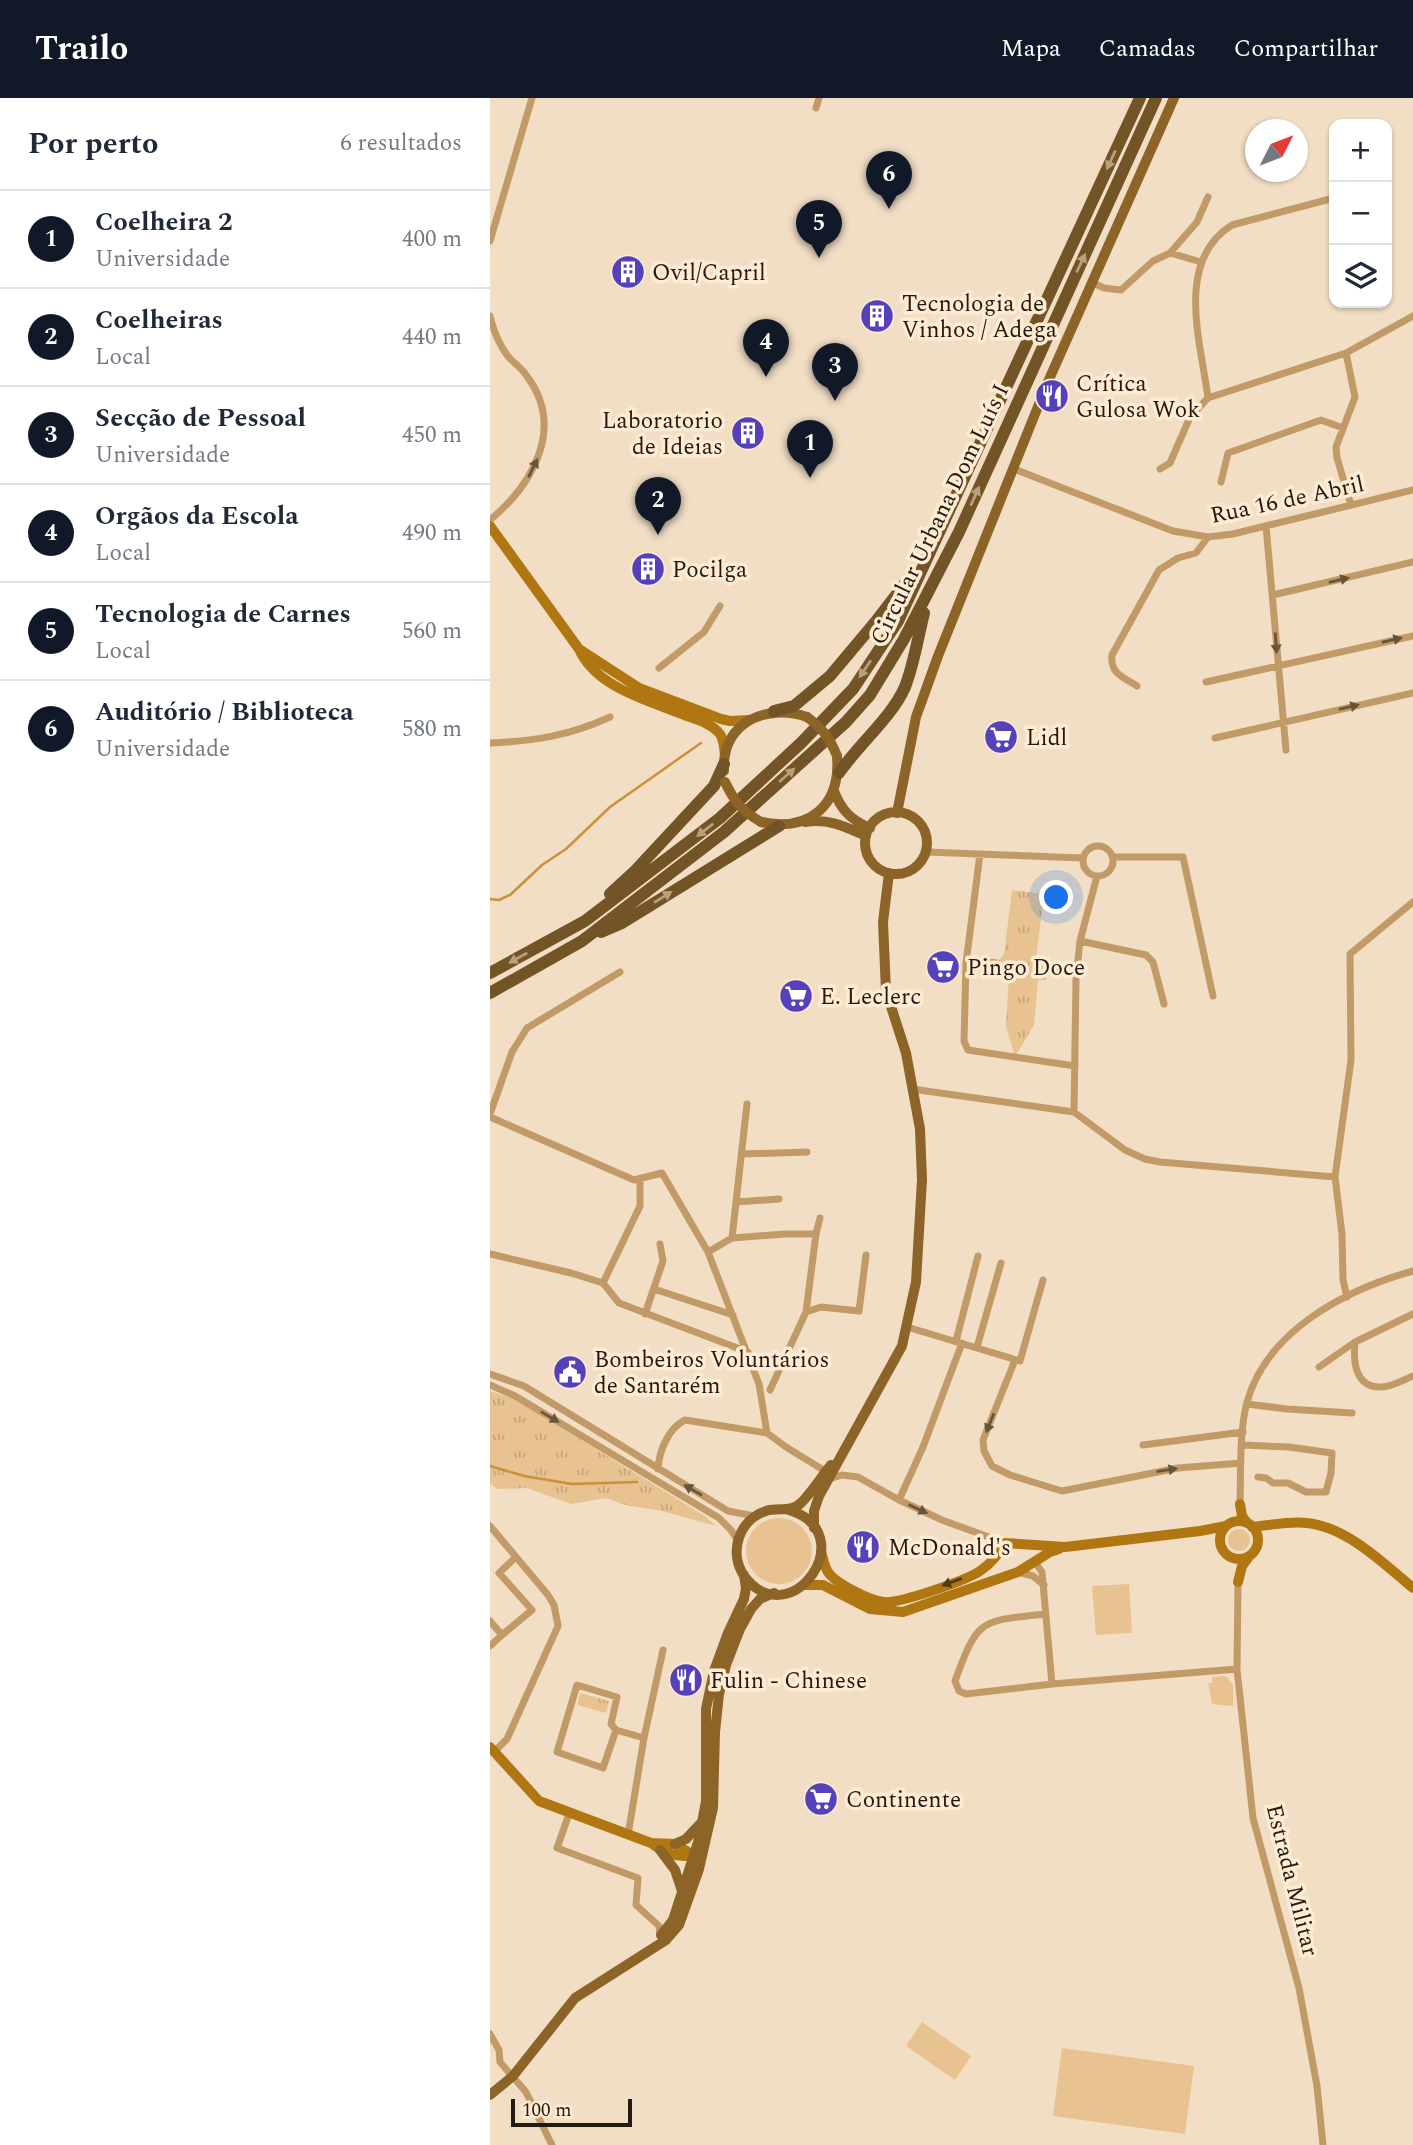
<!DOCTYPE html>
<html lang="pt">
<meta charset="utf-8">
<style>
body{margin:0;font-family:Spectral,serif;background:#f2f2f3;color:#1f2937}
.controls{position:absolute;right:21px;top:21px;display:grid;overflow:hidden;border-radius:14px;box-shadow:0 2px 5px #0004}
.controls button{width:63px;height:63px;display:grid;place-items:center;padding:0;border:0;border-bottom:2px solid #e0e1e3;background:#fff;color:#1f2937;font:35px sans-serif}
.compass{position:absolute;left:755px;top:21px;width:63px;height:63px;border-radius:50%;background:#fff;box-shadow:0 2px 5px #0004;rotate:48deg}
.scale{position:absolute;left:21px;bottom:18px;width:121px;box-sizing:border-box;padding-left:7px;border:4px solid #221b12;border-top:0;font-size:19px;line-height:24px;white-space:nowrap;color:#221b12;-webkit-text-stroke:5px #feebd2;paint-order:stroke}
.you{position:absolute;left:567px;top:800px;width:24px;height:24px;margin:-18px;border:5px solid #fff;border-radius:50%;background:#1a73e8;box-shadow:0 0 0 10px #1a73e833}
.badge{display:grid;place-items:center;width:46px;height:46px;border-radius:50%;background:#111827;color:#fff;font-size:23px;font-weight:700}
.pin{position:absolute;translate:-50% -58px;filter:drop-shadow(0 2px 4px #0008)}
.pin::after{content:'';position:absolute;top:37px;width:24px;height:21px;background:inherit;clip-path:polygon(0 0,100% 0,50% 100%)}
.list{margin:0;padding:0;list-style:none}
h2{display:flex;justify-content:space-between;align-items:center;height:91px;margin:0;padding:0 28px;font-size:30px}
h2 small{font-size:23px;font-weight:400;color:#747a83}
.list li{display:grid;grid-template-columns:46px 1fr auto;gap:21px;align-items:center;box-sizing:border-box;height:98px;padding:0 28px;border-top:2px solid #e0e1e3}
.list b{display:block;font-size:26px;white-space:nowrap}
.list p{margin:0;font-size:23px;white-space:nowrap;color:#747a83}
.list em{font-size:23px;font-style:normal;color:#747a83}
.icon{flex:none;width:38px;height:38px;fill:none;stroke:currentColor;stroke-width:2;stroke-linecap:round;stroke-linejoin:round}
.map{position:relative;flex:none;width:923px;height:2047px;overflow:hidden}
header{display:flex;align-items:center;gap:42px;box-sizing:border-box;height:98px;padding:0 35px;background:#111827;color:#fff}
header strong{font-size:33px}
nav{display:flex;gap:38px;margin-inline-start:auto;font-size:24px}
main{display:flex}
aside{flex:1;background:#fff}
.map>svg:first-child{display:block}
</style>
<header>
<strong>Trailo</strong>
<nav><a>Mapa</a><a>Camadas</a><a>Compartilhar</a></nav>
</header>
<main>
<aside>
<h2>Por perto<small>6 resultados</small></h2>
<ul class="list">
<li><span class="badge">1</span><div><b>Coelheira 2</b><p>Universidade</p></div><em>400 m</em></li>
<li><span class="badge">2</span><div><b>Coelheiras</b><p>Local</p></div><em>440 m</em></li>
<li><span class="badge">3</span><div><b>Secção de Pessoal</b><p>Universidade</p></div><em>450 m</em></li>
<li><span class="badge">4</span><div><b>Orgãos da Escola</b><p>Local</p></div><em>490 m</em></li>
<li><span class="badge">5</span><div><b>Tecnologia de Carnes</b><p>Local</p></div><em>560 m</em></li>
<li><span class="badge">6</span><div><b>Auditório / Biblioteca</b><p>Universidade</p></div><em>580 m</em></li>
</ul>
</aside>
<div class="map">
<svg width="923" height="2047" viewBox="0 0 923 2047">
<defs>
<pattern id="park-tufts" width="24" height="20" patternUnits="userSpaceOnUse" patternTransform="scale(1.75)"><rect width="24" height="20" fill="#e8c290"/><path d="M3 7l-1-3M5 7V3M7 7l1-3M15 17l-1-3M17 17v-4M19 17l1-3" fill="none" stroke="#c7a67b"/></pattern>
</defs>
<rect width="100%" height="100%" fill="#f1dec5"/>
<path fill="#e8c290" d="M256 1453a33 33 0 1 1 66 0a33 33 0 1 1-66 0Z
M738 1442a11 11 0 1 1 22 0a11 11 0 1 1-22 0Z
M639 1486 642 1535 606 1537 602 1488Z
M736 1578 743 1587V1608L722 1606 718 1585H722V1579Z
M432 1924 481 1958 465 1982 416 1948Z
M572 1950 704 1968 695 2036 563 2018Z"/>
<path fill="url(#park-tufts)" d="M522 792 554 796 546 861 554 862 560 873 555 882H548L544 927 525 959 516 928 519 876 510 874 507 865 514 856Z
M0 1293 24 1301 215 1418 226 1428 172 1413 135 1407 116 1400 81 1406 37 1390 7 1391 0 1385Z
M90 1595 119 1603 116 1615 87 1607Z"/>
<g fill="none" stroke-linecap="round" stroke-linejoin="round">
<path stroke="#cb913a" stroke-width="2.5" d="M0 801 9 802 20 797 52 767 76 751 120 709 211 645
M0 1368 34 1378 82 1386 147 1384"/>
<path stroke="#c19a67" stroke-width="7" d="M326 10 329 0
M0 143 42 0
M680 155 707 124 718 99
M603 185 614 190 631 192 663 163 680 155 711 164
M0 218C3 231 9 246 17 257 22 264 31 269 36 277 76 329 43 386 0 422
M856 255 865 299 846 349 847 360 861 407
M718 300C711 245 684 163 742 127L844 100
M524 371 683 433 718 439 743 436 923 392
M670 371 680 365 700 319 718 300 856 255 923 218
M731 384 738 355 831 322 853 330
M776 428 796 652
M783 497 923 464
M169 570 214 534 230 508
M716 584 923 538
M647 588C633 579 620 576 622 557L669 472 688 460 706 455 718 439
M725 640 923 595
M0 645C44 643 79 638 120 619
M593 763a15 15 0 1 1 30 0a15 15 0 1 1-30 0Z
M436 754 593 760
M490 756 476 865 474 943 478 952 585 968
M623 759H693L723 898
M590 843 656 857 663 864 674 906
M477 862 507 865
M422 991 584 1014 635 1052 655 1061 670 1064 845 1079
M584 1014 586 881 590 843 607 778
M0 1016 22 954 37 930 130 874
M0 1019 144 1082 172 1075 218 1154 269 1286 277 1335 296 1349 335 1373
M252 1056 317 1054
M246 1104 289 1101
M242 1140 257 1006
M218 1154 242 1140 295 1136H326
M0 1156 81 1175 113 1185 129 1205 258 1254
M113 1185 150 1108V1081
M164 1191 243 1217
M857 1199 853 1182 852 1136 845 1079 861 962 860 856 923 804
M316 1214 331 1209 369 1213 376 1157
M155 1216 173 1163 170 1146
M417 1229 530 1263 553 1182
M466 1243 488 1158
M865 1244C863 1263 865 1290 891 1289 902 1289 913 1282 923 1278
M487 1249 511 1165
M525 1262 493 1342 494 1353 502 1368 520 1377 572 1393 688 1370 751 1365
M829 1269 865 1244 923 1216
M0 1276 34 1288 238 1413 264 1418
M0 1287 25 1298 229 1420 241 1432 248 1443
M280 1292 316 1214 326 1136 330 1120
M757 1306 797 1311 862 1315
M653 1347 753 1334
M753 1347 799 1349 842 1355 841 1375 836 1394H816L798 1385H783L776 1380 768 1379
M168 1371C169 1354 178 1330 195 1322L277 1335
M339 1381 352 1377 368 1379 409 1402 452 1422 515 1445
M409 1402 433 1349 472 1245
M750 1406C751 1374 749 1335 757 1304 777 1232 857 1191 923 1173
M0 1428 58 1497 64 1507 68 1528 17 1641 4 1654
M545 1464 552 1474 562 1586
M528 1474 543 1478 554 1487
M748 1484 747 1571 763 1720 809 1890 827 1988 833 2047
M555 1516C490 1523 488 1520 465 1583L469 1593 476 1596 562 1586 747 1571
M0 1523 12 1537 0 1548
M12 1537 42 1512 9 1475 26 1459
M126 1632 113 1670 67 1654 87 1587 127 1599 121 1626 126 1632 154 1640
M79 1716 67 1750 148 1780 146 1807 169 1828 170 1838
M138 1737 154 1640 173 1552
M0 1936 9 1952 10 1964 36 1994 62 2047"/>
<path stroke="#af7611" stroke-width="10" d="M0 428 89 551C106 590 160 603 197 618 208 622 222 626 230 636 234 642 234 650 235 657
M89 551 149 590 231 621 240 623 259 622
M750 1406 752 1418 757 1425
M730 1442a19 19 0 1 1 38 0a19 19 0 1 1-38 0Z
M762 1429C778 1427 802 1423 817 1425 857 1429 893 1465 923 1490
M331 1453C333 1460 334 1468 338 1474 345 1485 380 1503 394 1504 409 1506 477 1482 490 1473 502 1465 508 1456 515 1445L575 1449 710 1433 736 1428
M748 1484 752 1468 758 1460
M314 1487H333L380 1511 413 1514 528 1474 560 1454 569 1451
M0 1649 49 1703 161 1745C173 1755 187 1760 203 1757
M161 1745 185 1746 203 1757"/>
<path stroke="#8d6427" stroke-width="10" d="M234 673C231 624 277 605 317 619
M344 693C351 712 361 722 380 730
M375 745a31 31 0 1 1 62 0a31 31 0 1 1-62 0Z
M407 715 426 619 448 558 557 286 684 0
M271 724C319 734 351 708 347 658
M315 724C338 720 356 729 376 738
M299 1412C374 1435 301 1538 255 1479 238 1456 248 1422 276 1413 289 1409 300 1415 311 1405 322 1394 331 1379 341 1367
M324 1430V1413L329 1398 412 1248 426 1184 432 1082 430 1031 416 955 396 893 393 824 399 775
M185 1746 196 1741 211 1725
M170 1752 185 1772 192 1793
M171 1837 183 1822 209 1741 216 1703V1611L224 1573 238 1535 254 1501 256 1490 254 1477
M0 1997 23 1978 85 1900 176 1842 189 1827 209 1771 223 1710 225 1634 229 1596 236 1567 250 1531 261 1511 270 1501 284 1495"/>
<path stroke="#735427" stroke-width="12" d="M284 613 304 608 340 578 387 522 424 474
M349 675C368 647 402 619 415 589 424 566 428 539 434 515
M120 796 144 774 224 688 234 666
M111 834 132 825 289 728
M0 875 95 823 230 720 311 645 363 591 408 523 650 0
M0 895 92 843 234 734 356 624 380 597 414 541 469 434 666 0"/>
<path stroke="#8d6427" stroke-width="10" d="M317 619C332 630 340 640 347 658
M235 684C244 703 252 713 271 724"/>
</g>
<defs><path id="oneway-solid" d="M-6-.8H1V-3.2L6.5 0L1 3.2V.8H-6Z" transform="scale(1.75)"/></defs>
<g fill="#b8a07c">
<use href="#oneway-solid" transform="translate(621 62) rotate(115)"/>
<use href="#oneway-solid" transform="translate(591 165) rotate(-65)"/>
<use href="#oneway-solid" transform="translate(485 398) rotate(-66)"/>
<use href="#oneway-solid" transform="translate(375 571) rotate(124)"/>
<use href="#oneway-solid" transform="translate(297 677) rotate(-42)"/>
<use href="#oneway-solid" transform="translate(215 732) rotate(142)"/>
<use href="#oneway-solid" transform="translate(173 799) rotate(-32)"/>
<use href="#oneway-solid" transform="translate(28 860) rotate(151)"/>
</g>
<g fill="#6a5438">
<use href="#oneway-solid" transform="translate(43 370) rotate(-64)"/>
<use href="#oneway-solid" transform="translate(849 482) rotate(-13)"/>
<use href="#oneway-solid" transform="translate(902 542) rotate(-13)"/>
<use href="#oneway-solid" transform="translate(786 545) rotate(86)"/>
<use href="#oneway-solid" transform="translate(859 609) rotate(-13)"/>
<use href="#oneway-solid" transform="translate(60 1319) rotate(31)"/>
<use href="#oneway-solid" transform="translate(500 1325) rotate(112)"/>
<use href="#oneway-solid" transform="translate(677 1372) rotate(-9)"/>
<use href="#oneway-solid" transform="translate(203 1392) rotate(-149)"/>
<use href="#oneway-solid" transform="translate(428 1411) rotate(25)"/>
</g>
<use fill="#533b12" href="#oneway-solid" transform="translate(462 1484) rotate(160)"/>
<defs>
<g id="building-disc" transform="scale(1.75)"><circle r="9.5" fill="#5542ba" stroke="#feebd2"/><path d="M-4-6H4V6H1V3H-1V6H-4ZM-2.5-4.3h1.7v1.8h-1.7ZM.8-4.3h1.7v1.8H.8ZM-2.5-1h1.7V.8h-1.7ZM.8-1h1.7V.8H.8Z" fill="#fff"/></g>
<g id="restaurant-disc" transform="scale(1.75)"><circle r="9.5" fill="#5542ba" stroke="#feebd2"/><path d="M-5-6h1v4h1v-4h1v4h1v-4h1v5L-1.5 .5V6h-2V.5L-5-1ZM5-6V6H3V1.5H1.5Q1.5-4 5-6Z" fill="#fff"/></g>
<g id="supermarket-disc" transform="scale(1.75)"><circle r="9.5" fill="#5542ba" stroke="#feebd2"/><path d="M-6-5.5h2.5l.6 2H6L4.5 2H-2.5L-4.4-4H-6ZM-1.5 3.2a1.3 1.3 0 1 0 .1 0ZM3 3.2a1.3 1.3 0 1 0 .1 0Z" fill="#fff"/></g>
<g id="civic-disc" transform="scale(1.75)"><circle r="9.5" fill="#5542ba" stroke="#feebd2"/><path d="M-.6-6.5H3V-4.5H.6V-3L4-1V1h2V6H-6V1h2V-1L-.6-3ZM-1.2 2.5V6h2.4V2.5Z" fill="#fff"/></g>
</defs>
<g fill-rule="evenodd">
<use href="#building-disc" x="138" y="174"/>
<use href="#building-disc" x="387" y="218"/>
<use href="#restaurant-disc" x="562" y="298"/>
<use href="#building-disc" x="258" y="335"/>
<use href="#building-disc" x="158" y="471"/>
<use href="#supermarket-disc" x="511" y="639"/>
<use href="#supermarket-disc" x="453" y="869"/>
<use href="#supermarket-disc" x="306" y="898"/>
<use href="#civic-disc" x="80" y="1274"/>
<use href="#restaurant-disc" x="373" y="1449"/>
<use href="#restaurant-disc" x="196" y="1582"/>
<use href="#supermarket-disc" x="331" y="1701"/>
</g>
<g text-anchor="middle" stroke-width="7" stroke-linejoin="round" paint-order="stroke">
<g font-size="23" fill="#221b12" stroke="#feebd2" text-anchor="start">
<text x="162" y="182">Ovil/Capril</text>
<text x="412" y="213">Tecnologia de<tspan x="412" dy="26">Vinhos / Adega</tspan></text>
<text x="586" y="293">Crítica<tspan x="586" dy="26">Gulosa Wok</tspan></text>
<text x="233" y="330" text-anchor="end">Laboratorio<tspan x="233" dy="26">de Ideias</tspan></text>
<text x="182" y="479">Pocilga</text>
<text x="536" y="647">Lidl</text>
<text x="477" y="877">Pingo Doce</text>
<text x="330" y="906">E. Leclerc</text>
<text x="104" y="1269">Bombeiros Voluntários<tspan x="104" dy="26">de Santarém</tspan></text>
<text x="398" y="1457">McDonald's</text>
<text x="220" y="1590">Fulin - Chinese</text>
<text x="356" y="1709">Continente</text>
</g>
<g font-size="23" fill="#221b12" stroke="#feebd2">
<text transform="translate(797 401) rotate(-12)" y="8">Rua 16 de Abril</text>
<text transform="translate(449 416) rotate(-64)" y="8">Circular Urbana Dom Luís I</text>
<text transform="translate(803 1782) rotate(76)" y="8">Estrada Militar</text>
</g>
</g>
</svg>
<div class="controls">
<button>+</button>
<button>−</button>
<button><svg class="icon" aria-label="layers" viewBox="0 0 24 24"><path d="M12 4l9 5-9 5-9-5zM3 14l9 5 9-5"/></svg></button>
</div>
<svg class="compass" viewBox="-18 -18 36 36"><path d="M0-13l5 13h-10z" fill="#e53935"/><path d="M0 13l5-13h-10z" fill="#747a83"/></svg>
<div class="scale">100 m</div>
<div class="you"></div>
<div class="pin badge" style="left:320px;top:380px">1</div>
<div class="pin badge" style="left:168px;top:437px">2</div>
<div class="pin badge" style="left:345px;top:303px">3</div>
<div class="pin badge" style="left:276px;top:279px">4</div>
<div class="pin badge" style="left:329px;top:160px">5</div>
<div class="pin badge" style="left:399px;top:111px">6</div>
</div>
</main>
